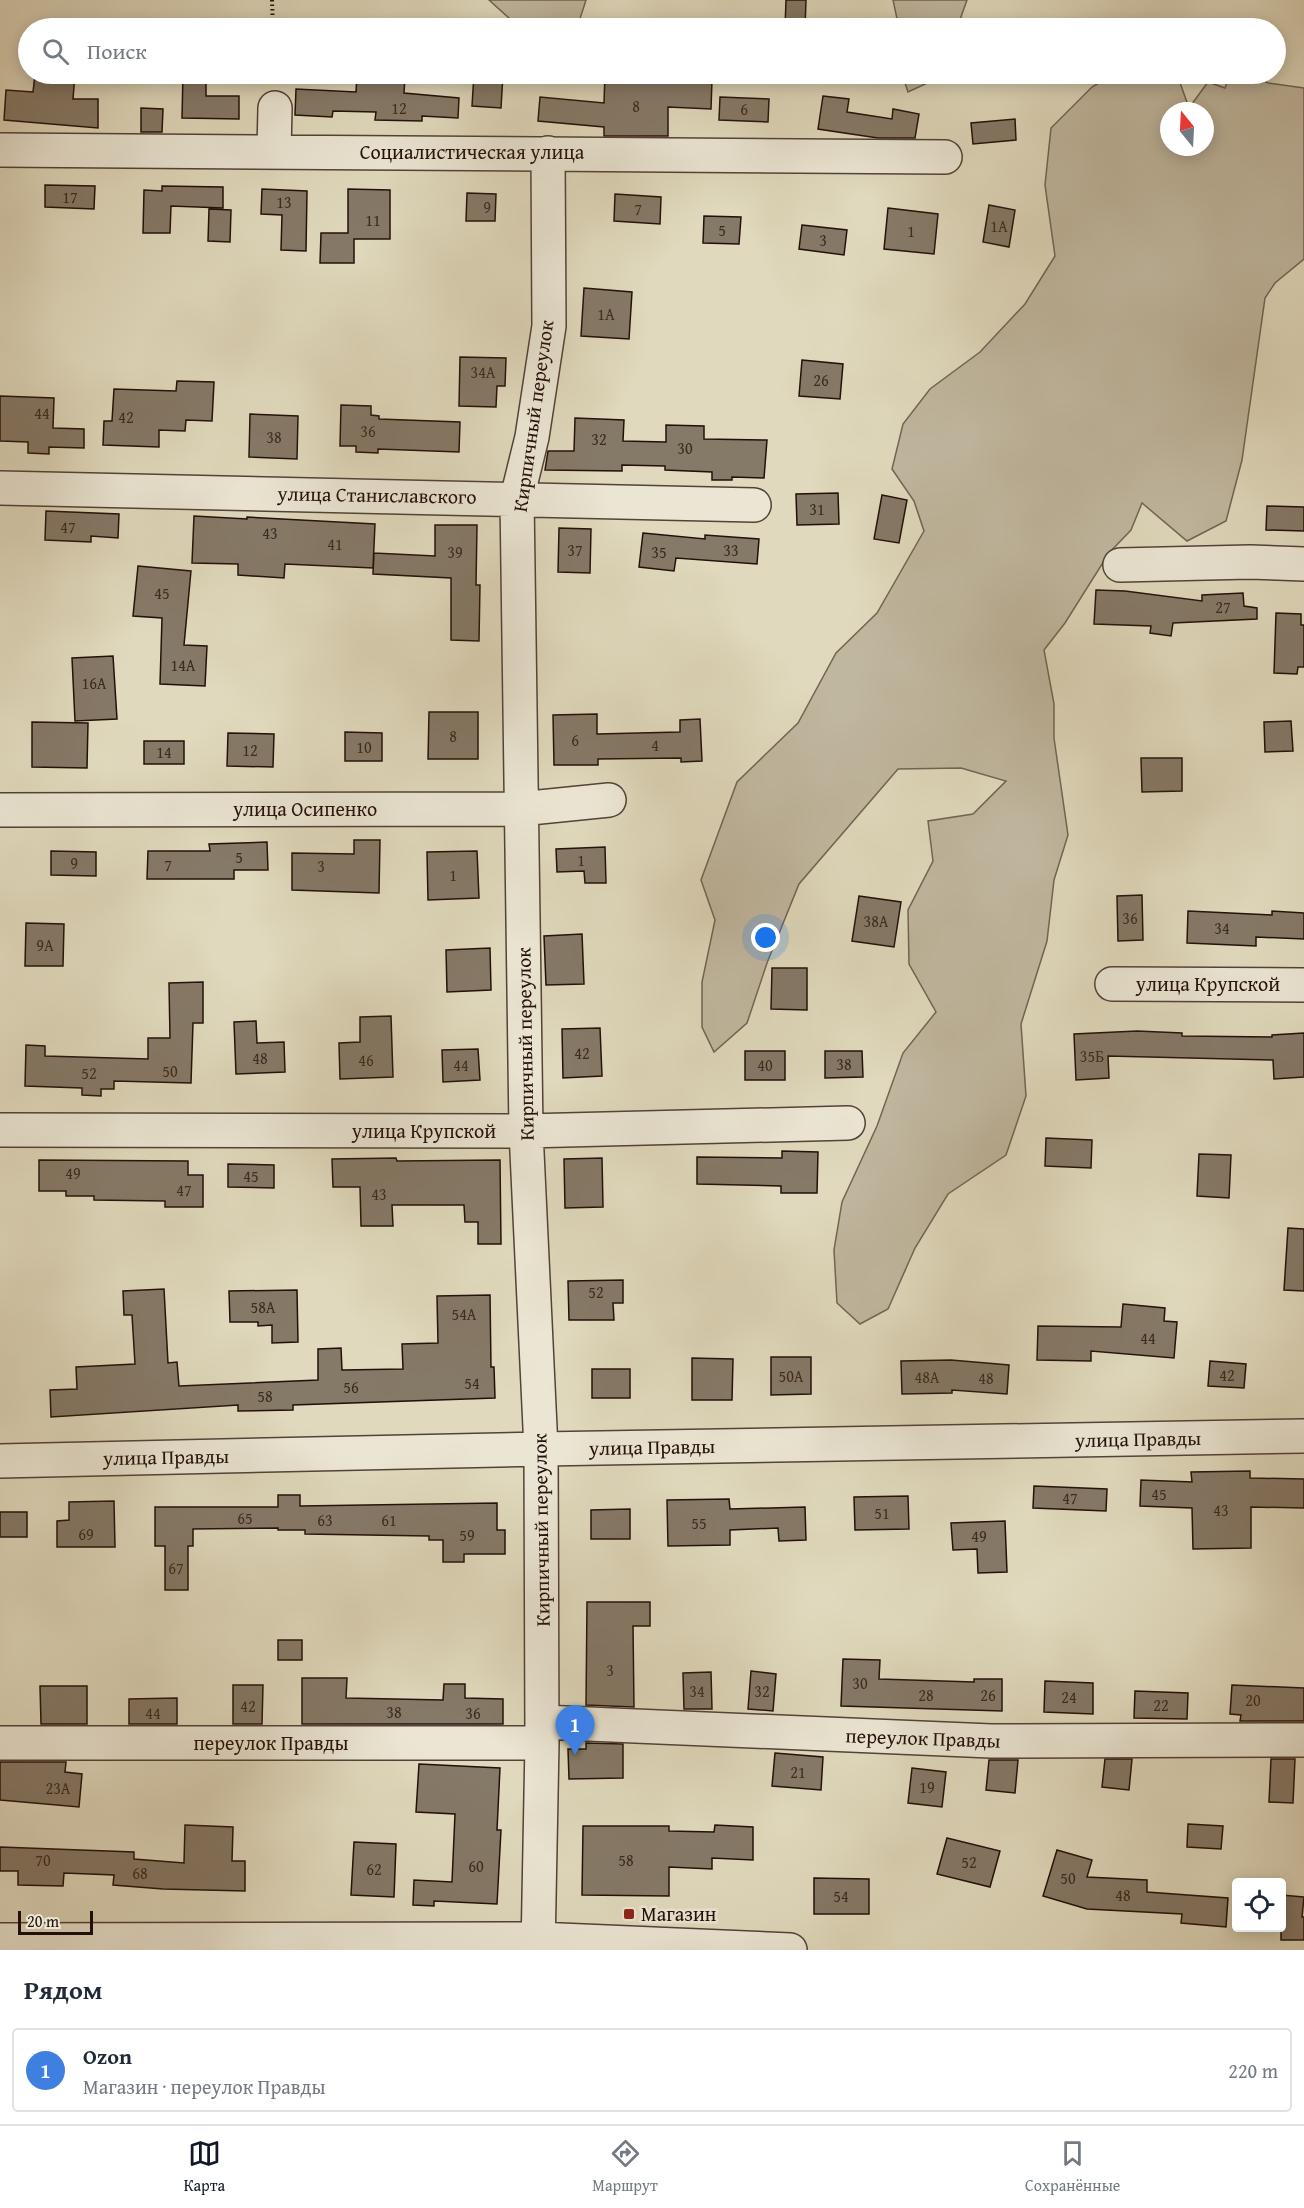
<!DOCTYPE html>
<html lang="ru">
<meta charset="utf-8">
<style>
body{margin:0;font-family:"Gentium Book Plus",serif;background:#f6f6f7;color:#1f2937}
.controls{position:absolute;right:18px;bottom:18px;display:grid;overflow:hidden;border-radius:6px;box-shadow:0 3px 15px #0003}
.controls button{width:54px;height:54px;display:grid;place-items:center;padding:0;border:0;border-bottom:2px solid #e0e1e3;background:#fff;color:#1f2937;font:30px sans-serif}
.compass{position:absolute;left:1160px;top:102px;width:54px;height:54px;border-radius:50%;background:#fff;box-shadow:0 3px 15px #0003;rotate:342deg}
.scale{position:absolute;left:18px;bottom:15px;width:75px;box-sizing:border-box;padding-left:6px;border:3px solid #23100a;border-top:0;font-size:16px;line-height:21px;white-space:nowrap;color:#23100a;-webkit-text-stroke:4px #ebe6d4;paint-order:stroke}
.you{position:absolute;left:766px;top:938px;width:21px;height:21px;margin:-15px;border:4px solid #fff;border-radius:50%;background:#1a73e8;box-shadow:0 0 0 9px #1a73e833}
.badge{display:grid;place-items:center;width:39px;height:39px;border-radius:50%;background:#111827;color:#fff;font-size:20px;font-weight:700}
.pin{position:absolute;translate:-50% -50px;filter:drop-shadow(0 2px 3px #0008)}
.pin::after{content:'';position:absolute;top:32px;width:21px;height:18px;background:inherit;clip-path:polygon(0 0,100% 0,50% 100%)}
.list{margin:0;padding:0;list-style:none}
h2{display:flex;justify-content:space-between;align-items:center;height:78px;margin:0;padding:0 24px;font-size:26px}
h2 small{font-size:20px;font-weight:400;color:#747a83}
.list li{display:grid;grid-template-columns:39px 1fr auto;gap:18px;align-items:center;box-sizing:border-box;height:84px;margin:0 12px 12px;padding:0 12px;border:2px solid #e0e1e3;border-radius:6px}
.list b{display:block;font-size:22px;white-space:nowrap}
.list p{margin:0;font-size:20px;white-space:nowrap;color:#747a83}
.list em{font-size:20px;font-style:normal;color:#747a83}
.icon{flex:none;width:33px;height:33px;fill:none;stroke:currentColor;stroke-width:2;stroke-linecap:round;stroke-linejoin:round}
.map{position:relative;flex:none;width:1304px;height:1950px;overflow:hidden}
.search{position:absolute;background:#fff;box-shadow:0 3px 15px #0003;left:18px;right:18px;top:18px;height:66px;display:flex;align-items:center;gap:15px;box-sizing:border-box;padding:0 21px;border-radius:33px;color:#747a83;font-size:22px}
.sheet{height:174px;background:#fff}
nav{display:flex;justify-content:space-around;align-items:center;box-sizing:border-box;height:84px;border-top:2px solid #e0e1e3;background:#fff;font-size:16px;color:#747a83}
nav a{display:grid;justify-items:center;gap:3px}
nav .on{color:#111827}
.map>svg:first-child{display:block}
</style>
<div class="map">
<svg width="1304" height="1950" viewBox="0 0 1304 1950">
<rect width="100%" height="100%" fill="#e0d9bd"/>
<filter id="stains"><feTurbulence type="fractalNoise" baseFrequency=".00333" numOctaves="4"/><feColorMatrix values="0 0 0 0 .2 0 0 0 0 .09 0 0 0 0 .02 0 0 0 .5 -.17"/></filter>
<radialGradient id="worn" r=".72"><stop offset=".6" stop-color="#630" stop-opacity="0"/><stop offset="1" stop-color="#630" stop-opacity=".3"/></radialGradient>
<path fill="#c0b79f" stroke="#726454" stroke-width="1.5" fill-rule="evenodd" d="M489 0H586L577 28H520Z
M893 0H967L957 28H899Z
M902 74H937L936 79 908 92Z
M1114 74H1168L1178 77 1189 108 1208 82 1225 88 1230 74H1251L1268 83 1304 88V259L1275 283 1265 298 1242 460 1226 521 1187 541 1142 503 1131 530 1109 553 1065 623 1044 650 1054 704V738L1068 835 1054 880 1047 941 1021 1024 1026 1096 1006 1155 948 1194 915 1248 888 1309 860 1324 837 1303 834 1250 842 1202 877 1126 903 1053 936 1012 909 964 908 910 933 861 928 821 973 814 1006 781 961 768 898 769 799 884 767 963 747 1023 714 1052 702 1027V982L715 920 701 880 737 782 798 723 836 653 877 613 924 531 914 501 892 469 903 424 930 389 980 352 1025 304 1055 256 1045 185 1051 128 1092 87ZM1169 111H1205V147H1169Z"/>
<path fill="#857967" stroke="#23100a" stroke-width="1.5" d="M786 0H806L805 28H785Z
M35 74H75L73 99H98V128L4 120 6 90 33 92Z
M183 74H206V96H239V119L182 118Z
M474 74H503L501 108 472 106Z
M605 74H669V79L712 80 711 109 668 107V136H604V127L538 121 540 97 604 103Z
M357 75 405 77 404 93 459 98 458 118 422 116V121L375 120 376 112 333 111 332 117 295 115 296 89 356 92Z
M823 96 849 99 847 112 892 119 893 109 919 114 915 138H878L818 129Z
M720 97 769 99 768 122 719 120Z
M141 108 163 109 162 132H141Z
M1015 119 1016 140 973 144 971 123Z
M45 185 95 186 94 209 45 207Z
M162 186 223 187V208L171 206 170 233H143L144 190 162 191Z
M262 189 307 191 306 251 281 250 282 215 261 214Z
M348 189 390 190V239H354V263H320L321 233H348Z
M467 193 496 194 495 221H466Z
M615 194 661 197 660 224 614 221Z
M989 205 1015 210 1009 247 983 242Z
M888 208 938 214 934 254 884 249Z
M209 209 231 210 230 242 208 241Z
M704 216 741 217 739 244 703 243Z
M802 225 847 230 844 255 799 249Z
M584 288 632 292 629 339 581 336Z
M460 357 506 358 505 386H497L496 407 459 406Z
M802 360 843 364 840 399 799 396Z
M177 381 214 382 212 421 186 420 185 431 159 430V447L103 445 104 421H112L114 389 176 391Z
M0 396 54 398 53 428 84 429V448L49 447V454L28 453V442L0 441Z
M341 405 371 406V415L379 416V419L460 422 459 452 378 449V453L356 452V446H340Z
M250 414 298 416 297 459 249 457Z
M575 418 624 420 623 441 666 442V425L704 426V439L767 440 764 478 732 477V480H712V472L665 470V466L622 465V471L545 470 548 451H574Z
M838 493 839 524 797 525 796 494Z
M882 495 907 500 899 543 874 539Z
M1267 506 1304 507V531L1266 530Z
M46 511 119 514 118 538 91 536V542L45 540Z
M194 516 247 519V517L375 524 373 568 285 564 284 578 238 575V564L192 563Z
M435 525H477L476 585H480L479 641 451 640V578L373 574 374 553 435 556Z
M559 528 591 529 590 573 558 572Z
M643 533 705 539V535L759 539 757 564 676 558 674 571 639 567Z
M138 566 191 571 184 645 207 646 205 686 160 684 162 618 133 616Z
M1096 590 1125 591 1202 601V595L1243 593 1244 606 1257 608V619L1173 623 1171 636 1150 633 1151 626 1094 624Z
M1276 613 1301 614V625H1304V667H1298L1297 674 1274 673Z
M113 656 117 719 75 721 72 658Z
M429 712H478V759H428Z
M597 714V734L680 732V720L700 719 702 761 681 762V758L598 759V765H554L553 715Z
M1291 721 1293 751 1265 752 1264 722Z
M32 722 88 723 87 768 32 767Z
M345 732 382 733V761H345Z
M228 733 274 734 273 767 227 766Z
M144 741H184V764H144Z
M1141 758H1182V791L1142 792Z
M354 840H380L379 893 292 890V853L354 854Z
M267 842 268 870H234V879H147L148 851H210L209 844Z
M605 847 606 883H585L584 871 557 872 556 849Z
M51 851 96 852V876L51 875Z
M477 851 479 898 428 900 427 852Z
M1142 895 1143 940 1118 941 1117 896Z
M859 896 901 902 894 947 852 941Z
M1188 911 1272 915V911L1304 913V939L1256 937V946L1187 943Z
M26 923 64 924 63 966H25Z
M582 934 584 984 546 985 544 936Z
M490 948 491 990 447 992 446 950Z
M772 968H807V1010L771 1009Z
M203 982V1023H193L191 1083 114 1081V1089H101V1096L82 1095V1088L25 1086 26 1045 45 1046V1056L148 1059V1038H170L169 983Z
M391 1016 393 1077 340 1079 339 1043 360 1042V1017Z
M256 1021 257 1043 284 1042 285 1072 236 1074 234 1022Z
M600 1028 602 1076 563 1078 562 1029Z
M1137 1031 1182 1033V1036L1272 1037V1035L1304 1033V1077L1274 1079 1273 1060 1108 1056 1109 1078 1076 1080 1074 1034Z
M478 1049 480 1080 443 1082 442 1050Z
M745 1051H785V1080H745Z
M825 1051H862L863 1077 825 1078Z
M1046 1138 1092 1140 1091 1168 1045 1166Z
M782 1151 818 1152 817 1193H781V1186L697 1184V1157L782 1158Z
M1199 1154 1231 1155 1229 1198 1197 1196Z
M396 1158 397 1161 500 1160 501 1244H478V1222H465L464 1205H392L393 1226H361L360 1187H333L332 1159Z
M602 1158 603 1207 565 1208 564 1159Z
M39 1160 188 1161V1175H203V1207H165V1201L94 1200V1196H66V1191H39Z
M228 1164 274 1165V1188L228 1187Z
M1288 1228 1304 1229V1291L1284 1290Z
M623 1280V1303H613L614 1320H569L568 1281Z
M164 1289 168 1363 177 1362 179 1386 318 1380V1349L341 1348 342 1370 403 1369 402 1344 438 1343 437 1296 490 1295 491 1367H494L495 1398 293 1405V1410L238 1411V1405L51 1417 50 1390 77 1389 76 1367 135 1364 132 1315H124L123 1291Z
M297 1290 298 1342 272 1343V1325L258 1326V1322H230L229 1291Z
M1123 1304 1165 1308 1164 1321 1177 1322 1174 1358 1091 1351V1361L1037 1360 1038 1326 1121 1327Z
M771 1357H811V1394L771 1395Z
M692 1358 733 1359 732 1400H692Z
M951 1360 1009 1365 1007 1394 952 1390V1393L902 1394 901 1361Z
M1210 1361 1246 1364 1244 1388 1208 1386Z
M592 1369H630V1398H592Z
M1250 1471V1478L1304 1479V1508L1251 1507V1548L1193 1549 1192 1508 1140 1506 1141 1480 1192 1482 1191 1472Z
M1034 1486 1107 1489 1106 1511 1033 1508Z
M278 1495H300V1506L497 1503V1530H505V1554H464V1562H443V1540H429V1536L305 1534V1530H278V1528L193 1529V1546H188V1590H165V1546H155V1507H278Z
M908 1496 909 1529 855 1530 854 1497Z
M729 1499 730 1509 805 1507 806 1540 779 1541 778 1528 730 1530V1545L668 1546 667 1500Z
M114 1501 115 1547H57V1521L69 1520V1502Z
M630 1509V1539H591V1510Z
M0 1512H27V1537H0Z
M1005 1521 1007 1572 978 1573 977 1549 953 1550 951 1523Z
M587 1602H650V1626H633L634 1707 586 1705Z
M278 1640H302V1660H278Z
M843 1659 880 1660 879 1679 974 1682V1679H1002V1711L841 1706Z
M751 1671 776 1674 773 1711 748 1709Z
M711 1672 712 1709H684L683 1673Z
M302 1678H347L346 1698 443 1700 444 1684H465V1698L503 1699V1724H302Z
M1045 1681 1093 1683V1714L1044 1712Z
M233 1685H263L262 1724H233Z
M1232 1685 1304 1688V1721H1240L1241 1715 1230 1714Z
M40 1686H87V1724H41Z
M1135 1691 1188 1693 1187 1719 1134 1718Z
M177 1698V1724H129V1699Z
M586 1743 623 1744V1778L569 1779 568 1749H586Z
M775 1753 823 1757 821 1790 772 1786Z
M1105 1759H1132L1129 1790 1102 1787Z
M1271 1759H1295L1293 1803 1269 1802Z
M989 1760H1018L1015 1793 986 1790Z
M0 1762H66L65 1772 82 1774 79 1807 0 1800Z
M419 1764 500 1768 497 1830H501L497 1904 434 1901V1906L413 1905 414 1880 452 1882 455 1814 416 1812Z
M912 1768 946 1772 942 1807 908 1803Z
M1188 1824 1223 1826 1221 1849 1187 1847Z
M185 1825 233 1827 232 1861H245V1891L163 1889 113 1885 114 1875 64 1873 63 1886 18 1885V1871H0V1847L134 1852V1859L184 1863Z
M715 1825 753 1827V1860L712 1858V1869L669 1867V1896L582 1895 583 1826H669V1831L714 1832Z
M947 1838 1000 1851 990 1887 937 1874Z
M354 1842 396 1844 394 1897 351 1895Z
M1057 1850 1092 1860 1087 1877 1147 1880V1892L1228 1898 1226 1927 1181 1923 1182 1914 1087 1909 1043 1896Z
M814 1878 869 1879V1914H814Z
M1281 1895 1304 1897 1302 1917H1304V1940H1281Z"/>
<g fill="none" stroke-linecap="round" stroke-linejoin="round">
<g stroke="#524237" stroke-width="36">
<path id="minor" d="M0 150 945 157
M274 151 275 108
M0 488 754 505
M1120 565 1250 562 1304 564
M0 810 520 809 609 800
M1112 984 1304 985
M0 1130 526 1131 848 1123
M0 1461 541 1449 1304 1436
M542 1722 991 1741 1304 1740
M0 1743H542
M0 1940 537 1939 790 1950
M538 1950 542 1743 541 1449 526 1131 517 498 532 437 549 326 548 153"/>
</g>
<path stroke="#23100a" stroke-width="4" stroke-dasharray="1.5 3" stroke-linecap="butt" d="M272 0 273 28"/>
<use href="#minor" stroke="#ebe6d4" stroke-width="33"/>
</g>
<rect fill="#8f2418" stroke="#ebe6d4" stroke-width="2" x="623" y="1908" width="12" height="12" rx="3"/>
<g text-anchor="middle" stroke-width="5" stroke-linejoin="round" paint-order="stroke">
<g font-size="16" fill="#3c2a21">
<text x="636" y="112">8</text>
<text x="399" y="114">12</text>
<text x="744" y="115">6</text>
<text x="70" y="203">17</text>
<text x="284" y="208">13</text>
<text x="487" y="213">9</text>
<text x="638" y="215">7</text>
<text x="373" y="226">11</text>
<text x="999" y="232">1А</text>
<text x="722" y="236">5</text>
<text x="911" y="237">1</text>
<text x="823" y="246">3</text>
<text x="606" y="320">1А</text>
<text x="483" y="378">34А</text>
<text x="821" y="386">26</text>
<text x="42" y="419">44</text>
<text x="126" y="423">42</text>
<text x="368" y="437">36</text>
<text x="274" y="443">38</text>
<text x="599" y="445">32</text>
<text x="685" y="454">30</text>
<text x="817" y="515">31</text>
<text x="68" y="533">47</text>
<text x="270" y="539">43</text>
<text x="335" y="550">41</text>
<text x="575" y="556">37</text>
<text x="731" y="556">33</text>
<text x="455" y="558">39</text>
<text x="659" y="558">35</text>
<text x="162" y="599">45</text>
<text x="1223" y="613">27</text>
<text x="183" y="671">14А</text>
<text x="94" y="689">16А</text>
<text x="453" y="742">8</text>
<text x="575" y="746">6</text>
<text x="655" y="751">4</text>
<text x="364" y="753">10</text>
<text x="250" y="756">12</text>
<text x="164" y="758">14</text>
<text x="239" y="863">5</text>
<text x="581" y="866">1</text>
<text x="74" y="869">9</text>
<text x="168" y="871">7</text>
<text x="321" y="872">3</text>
<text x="453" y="881">1</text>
<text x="1130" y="924">36</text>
<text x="876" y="927">38А</text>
<text x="1222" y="934">34</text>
<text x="45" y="951">9А</text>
<text x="582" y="1059">42</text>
<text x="1092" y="1062">35Б</text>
<text x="260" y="1064">48</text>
<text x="366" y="1066">46</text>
<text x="844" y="1070">38</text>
<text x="461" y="1071">44</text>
<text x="765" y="1071">40</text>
<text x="170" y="1077">50</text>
<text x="89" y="1079">52</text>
<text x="73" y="1179">49</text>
<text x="251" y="1182">45</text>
<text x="184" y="1196">47</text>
<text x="379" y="1200">43</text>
<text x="596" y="1298">52</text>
<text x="263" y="1313">58А</text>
<text x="464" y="1320">54А</text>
<text x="1148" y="1344">44</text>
<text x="1227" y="1381">42</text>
<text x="791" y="1382">50А</text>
<text x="927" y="1383">48А</text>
<text x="986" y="1384">48</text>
<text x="472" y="1389">54</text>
<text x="351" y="1393">56</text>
<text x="265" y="1402">58</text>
<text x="1159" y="1500">45</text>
<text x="1070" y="1504">47</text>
<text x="1221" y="1516">43</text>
<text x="882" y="1519">51</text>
<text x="245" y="1524">65</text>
<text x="325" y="1526">63</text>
<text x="389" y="1526">61</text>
<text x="699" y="1529">55</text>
<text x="86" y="1540">69</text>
<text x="467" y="1541">59</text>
<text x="979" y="1542">49</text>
<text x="176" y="1574">67</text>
<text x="610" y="1676">3</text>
<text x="860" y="1689">30</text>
<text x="697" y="1697">34</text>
<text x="762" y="1697">32</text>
<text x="926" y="1701">28</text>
<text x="988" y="1701">26</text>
<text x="1069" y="1703">24</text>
<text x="1253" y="1706">20</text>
<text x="1161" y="1711">22</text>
<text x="248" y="1712">42</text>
<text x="394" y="1718">38</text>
<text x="153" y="1719">44</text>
<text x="473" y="1719">36</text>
<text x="798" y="1778">21</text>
<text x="927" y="1793">19</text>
<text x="58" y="1794">23А</text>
<text x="43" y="1866">70</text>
<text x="626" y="1866">58</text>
<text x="969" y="1868">52</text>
<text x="476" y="1872">60</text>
<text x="374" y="1875">62</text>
<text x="140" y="1879">68</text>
<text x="1068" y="1884">50</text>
<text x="1123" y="1901">48</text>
<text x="841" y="1902">54</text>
</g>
<g font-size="20" fill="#23100a" stroke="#ebe6d4">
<text x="472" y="159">Социалистическая улица</text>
<text transform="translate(533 416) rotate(-82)" y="7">Кирпичный переулок</text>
<text transform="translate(377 495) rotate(1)" y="7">улица Станиславского</text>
<text x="305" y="816">улица Осипенко</text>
<text x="1208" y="991">улица Крупской</text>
<text transform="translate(525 1044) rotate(-91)" y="7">Кирпичный переулок</text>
<text x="424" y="1138">улица Крупской</text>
<text transform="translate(1138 1439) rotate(-1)" y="7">улица Правды</text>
<text transform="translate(652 1447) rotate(-1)" y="7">улица Правды</text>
<text transform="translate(166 1457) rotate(-1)" y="7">улица Правды</text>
<text transform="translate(541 1530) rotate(-91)" y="7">Кирпичный переулок</text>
<text transform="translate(923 1738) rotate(2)" y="7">переулок Правды</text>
<text x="271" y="1750">переулок Правды</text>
</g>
<g font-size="20" fill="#23100a" stroke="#ebe6d4" text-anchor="start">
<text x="641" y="1921">Магазин</text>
</g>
</g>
<rect width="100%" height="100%" filter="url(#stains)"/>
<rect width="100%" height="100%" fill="url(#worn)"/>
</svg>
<div class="controls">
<button><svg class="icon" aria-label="locate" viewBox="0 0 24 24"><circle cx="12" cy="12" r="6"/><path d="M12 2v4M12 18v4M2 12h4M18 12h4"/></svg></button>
</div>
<svg class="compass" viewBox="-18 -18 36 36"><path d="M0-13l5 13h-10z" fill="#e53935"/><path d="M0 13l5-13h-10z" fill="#747a83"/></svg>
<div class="scale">20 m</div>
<div class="you"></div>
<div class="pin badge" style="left:575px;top:1755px;background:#3f7fe0">1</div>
<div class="search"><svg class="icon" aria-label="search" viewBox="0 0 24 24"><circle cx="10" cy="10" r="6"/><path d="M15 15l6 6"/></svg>Поиск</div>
</div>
<section class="sheet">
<h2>Рядом<small></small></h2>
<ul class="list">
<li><span class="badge" style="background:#3f7fe0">1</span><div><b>Ozon</b><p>Магазин · переулок Правды</p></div><em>220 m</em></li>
</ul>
</section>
<nav>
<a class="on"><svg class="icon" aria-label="map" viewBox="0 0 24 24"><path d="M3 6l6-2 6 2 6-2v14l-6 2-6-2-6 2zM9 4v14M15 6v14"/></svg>Карта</a>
<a><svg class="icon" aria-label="directions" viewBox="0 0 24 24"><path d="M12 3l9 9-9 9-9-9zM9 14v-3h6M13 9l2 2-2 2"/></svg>Маршрут</a>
<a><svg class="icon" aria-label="saved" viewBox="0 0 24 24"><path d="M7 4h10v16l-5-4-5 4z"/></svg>Сохранённые</a>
</nav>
